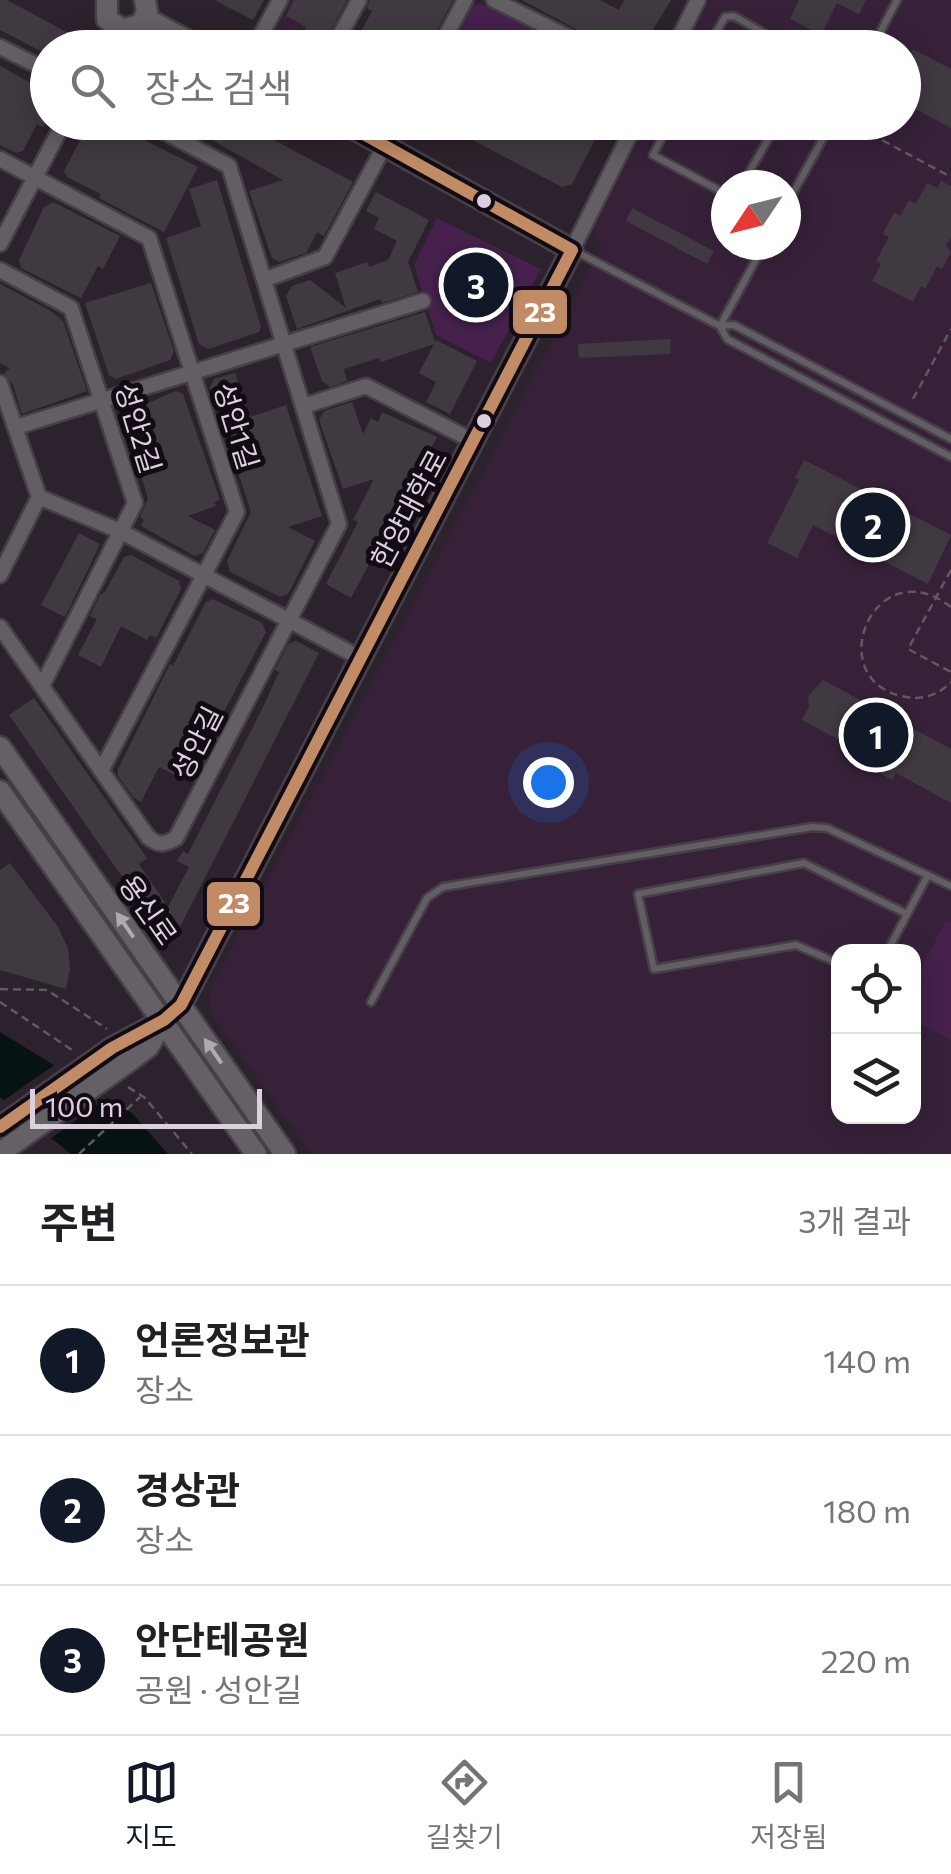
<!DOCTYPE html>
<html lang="ko">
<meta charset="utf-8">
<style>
body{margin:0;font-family:Commissioner,"Noto Sans KR",sans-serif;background:#f2f2f2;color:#202124}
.controls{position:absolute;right:30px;bottom:30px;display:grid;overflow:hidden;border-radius:20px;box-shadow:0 5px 25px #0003}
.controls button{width:90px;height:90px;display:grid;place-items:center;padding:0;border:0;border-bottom:2px solid #e0e0e0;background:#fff;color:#202124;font:50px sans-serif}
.compass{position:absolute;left:711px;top:170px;width:90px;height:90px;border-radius:50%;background:#fff;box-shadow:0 5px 25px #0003;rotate:235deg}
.scale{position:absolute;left:30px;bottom:25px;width:232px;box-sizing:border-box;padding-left:10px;border:5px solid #dcd0de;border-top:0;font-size:28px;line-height:35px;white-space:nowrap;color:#dcd0de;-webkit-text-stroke:8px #120b14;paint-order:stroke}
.you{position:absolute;left:548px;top:782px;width:35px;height:35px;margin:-25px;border:8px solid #fff;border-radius:50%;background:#1a73e8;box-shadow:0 0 0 15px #1a73e833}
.badge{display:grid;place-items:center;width:65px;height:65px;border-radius:50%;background:#111827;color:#fff;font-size:32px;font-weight:700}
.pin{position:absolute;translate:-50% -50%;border:5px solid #fff;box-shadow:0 2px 10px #0006}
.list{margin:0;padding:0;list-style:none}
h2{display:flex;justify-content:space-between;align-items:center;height:130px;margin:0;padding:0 40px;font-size:42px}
h2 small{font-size:32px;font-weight:400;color:#757577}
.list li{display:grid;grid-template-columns:65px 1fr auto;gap:30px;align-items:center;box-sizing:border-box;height:150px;padding:0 40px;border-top:2px solid #e0e0e0}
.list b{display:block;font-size:38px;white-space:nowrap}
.list p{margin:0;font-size:32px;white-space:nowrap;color:#757577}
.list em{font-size:32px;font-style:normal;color:#757577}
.icon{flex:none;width:55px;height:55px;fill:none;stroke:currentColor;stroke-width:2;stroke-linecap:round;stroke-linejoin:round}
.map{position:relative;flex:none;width:951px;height:1154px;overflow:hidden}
.search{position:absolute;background:#fff;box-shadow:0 5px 25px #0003;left:30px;right:30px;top:30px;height:110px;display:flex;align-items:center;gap:25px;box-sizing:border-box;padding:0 35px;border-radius:55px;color:#757577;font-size:38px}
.sheet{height:580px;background:#fff}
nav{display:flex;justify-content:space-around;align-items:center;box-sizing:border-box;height:140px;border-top:2px solid #e0e0e0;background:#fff;font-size:28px;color:#757577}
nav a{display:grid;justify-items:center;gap:5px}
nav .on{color:#111827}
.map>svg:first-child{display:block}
</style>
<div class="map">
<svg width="951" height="1154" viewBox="0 0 951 1154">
<rect width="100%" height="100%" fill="#2c222d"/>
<path fill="#362139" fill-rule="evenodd" d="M286 0H323L344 11 325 47 261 48Z
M709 0H951V1154H311L212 1014 209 992 602 247 594 236 593 220 645 123 904 122V48L684 47ZM726 185H786V245H726ZM838 952H914V1116H838Z"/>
<path fill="#45214c" d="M480 3 548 38 550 47 458 46 455 39 472 6Z
M437 218 541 269 491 363 436 335 414 265Z
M946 920 951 922V1040L914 1020V983Z"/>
<path fill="#071212" d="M0 1032 132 1113 168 1154H71L0 1097Z"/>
<path fill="#2c222d" d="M60 1061 112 1094 47 1141 0 1103Z"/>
<path fill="#413942" d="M0 0H7L96 48H48V55L0 30Z
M214 0H264L253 20Z
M294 0H347L322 48H306L308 44 300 39 306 27 286 16Z
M370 0H453L433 38 432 48H345L349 42 354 44 372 11 367 8Z
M522 0H600L619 10 624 0H671L642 48H611Z
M799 0H866L859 14 837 3 821 35 790 19Z
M913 49 951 69V128L904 103V66Z
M0 66 48 92V118L43 127 37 124 23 151 16 153 0 145Z
M90 122H109L198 167 164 232 99 198 101 194 67 177 64 171Z
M180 122H240L353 182 324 236 317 232 306 253 279 262 272 258 249 191 283 180Z
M438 122H604L572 184 562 187Z
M217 180 261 327 259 332 208 349 199 344 166 238 201 226 189 189Z
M941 181 951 186V237L946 246 951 252 942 269 937 266 925 289 921 286 913 302 872 281 881 264 876 261 889 237 883 234 894 212 900 216 909 200 916 204 927 183 938 188Z
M376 192 429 220 408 262 418 292 382 303 380 299 297 329 286 296 292 286 310 280 346 308 335 273 367 262 369 267 388 260 397 241 374 229 379 218 366 211Z
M53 202 120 236 103 269 98 266 81 298 21 268 19 260 44 207Z
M632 208 714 251 707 264 626 221Z
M151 283 174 351 170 360 116 379 109 375 85 303Z
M0 284 49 310 63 321 87 391 22 414 13 385 4 373 10 368 0 363Z
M425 312 435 342 436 340 477 361 450 414 426 402 436 382 419 373 434 344 381 362 379 358 344 369 347 381 330 387 322 381 310 347Z
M670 339 671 354 579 358 578 344Z
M235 373 250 417 286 405 322 516 288 527 315 541 288 594 280 597 230 572 227 561 251 512 210 387 214 379Z
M176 391 183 394 220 500 214 502 216 506 188 516 215 530 203 553 195 556 141 526 144 520 140 517 148 498 124 421 127 412Z
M352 402 363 434 371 418 378 422 382 412 437 437 351 598 326 584 358 522 353 520 374 479 343 489 319 420 324 411Z
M804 460 951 535 928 584 813 525 797 558 767 543 799 480 795 478Z
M79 533 100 544 65 617 41 605Z
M131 555 179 581 181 589 156 638 150 635 147 640 121 626 101 667 78 655 97 619 90 616 100 595 105 592 124 557Z
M213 599 262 623 266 632 220 719 216 717 186 781 159 767 141 802 133 797 118 776V769L170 664 173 666 206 602Z
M296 641 319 653 176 935 165 938 9 715 34 698 147 858 139 864 168 907 189 867 177 861 183 851 188 854 265 703 279 672 275 670 288 644Z
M823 680 951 749V803L896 773 892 780 861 763 865 754 802 720 809 707 808 696Z
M10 863 58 927 68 948 70 969 66 989 0 970V870Z"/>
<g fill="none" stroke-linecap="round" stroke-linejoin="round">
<g stroke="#473f48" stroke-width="11">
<path id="lane" d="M707 48 725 17 734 16 790 48
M872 48 897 0
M670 122 653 155 726 194
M742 185 778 122
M786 206 832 122
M577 252 720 326 764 245
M951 439 734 325 720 326 727 339 951 457
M887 952 928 875
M838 963 796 945 654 969 638 894 804 863 907 914
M371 1002 427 898 443 887 812 827 827 828 951 886"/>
</g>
<g stroke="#473f48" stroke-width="19">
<path id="street" d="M494 0 590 48
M0 47 48 71
M106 48 117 28
M254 48 280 0
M333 48 359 0
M451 48 442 43 465 0
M674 48 698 0
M0 159 149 238 237 512 101 771
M0 244 64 122
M572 250 636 122
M0 270 71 308 135 503 42 686
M264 280 325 257 385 145
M0 383 39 497 0 575
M304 406 366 386 475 442
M16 427 423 301
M39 497 122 532 362 659
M0 627 148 837C159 846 164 845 176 838L339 524 229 166 146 122"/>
</g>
<g stroke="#473f48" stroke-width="25">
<path id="secondary" d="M107 0V19L123 30 141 24 147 12 145 0
M145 18 201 48
M0 747 285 1154
M0 791 256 1154
M112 1048 164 1020 181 1005 572 250 342 122
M129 1061 148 1047 163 1022"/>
</g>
<path stroke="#5f5a5f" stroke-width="2.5" stroke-dasharray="8 5" stroke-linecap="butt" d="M848 122 951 177
M913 399 951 329
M951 570 908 649 951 672
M951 607C875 548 821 677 901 696 919 701 938 696 951 682
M0 989 47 990 107 1029
M0 1002 75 1052
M128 1087 145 1098 192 1154
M79 1154 140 1097"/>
<use href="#lane" stroke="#625e63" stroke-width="6"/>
<use href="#street" stroke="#625e63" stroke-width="14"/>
<use href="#secondary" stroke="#655f66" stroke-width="20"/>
<g stroke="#473f48" stroke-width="25" stroke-linecap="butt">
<path id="secondary-bridge" d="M0 1127 112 1048
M0 1153 129 1061"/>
</g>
<use href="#secondary-bridge" stroke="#655f66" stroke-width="20"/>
<g stroke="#120b14" stroke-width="20">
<path id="bus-1" d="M0 1127 112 1048 164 1020 181 1005 572 250 342 122"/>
</g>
<use href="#bus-1" stroke="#c18c65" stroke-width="12"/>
</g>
<defs><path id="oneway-solid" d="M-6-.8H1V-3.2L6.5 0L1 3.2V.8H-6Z" transform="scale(2.5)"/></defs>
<g fill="#b2a8b4">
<use href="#oneway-solid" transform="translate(125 925) rotate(-125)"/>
<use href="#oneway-solid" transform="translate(213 1051) rotate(-125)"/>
</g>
<g fill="#dcd0de" stroke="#120b14" stroke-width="4">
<circle cx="484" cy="201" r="9"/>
<circle cx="484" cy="421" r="9"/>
</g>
<g text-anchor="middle" stroke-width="10" stroke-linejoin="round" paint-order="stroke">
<g font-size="28" fill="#dcd0de" stroke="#120b14">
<text transform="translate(236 426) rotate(73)" y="10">성안1길</text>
<text transform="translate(138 428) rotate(73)" y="10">성안2길</text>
<text transform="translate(409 509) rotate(-62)" y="10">한양대학로</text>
<text transform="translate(197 743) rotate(-63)" y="10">성안길</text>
<text transform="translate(148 910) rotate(55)" y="10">용신로</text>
</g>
</g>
<g stroke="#120b14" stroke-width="4">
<rect x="511" y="288" width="58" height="48" rx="10" fill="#c18c65"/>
<rect x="205" y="880" width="57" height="48" rx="10" fill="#c18c65"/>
</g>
<g font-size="28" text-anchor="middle" font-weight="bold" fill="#fff">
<text x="540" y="322">23</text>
<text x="234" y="913">23</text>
</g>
</svg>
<div class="controls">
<button><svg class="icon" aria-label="locate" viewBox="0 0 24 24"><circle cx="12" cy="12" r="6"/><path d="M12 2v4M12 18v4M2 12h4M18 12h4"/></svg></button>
<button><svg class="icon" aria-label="layers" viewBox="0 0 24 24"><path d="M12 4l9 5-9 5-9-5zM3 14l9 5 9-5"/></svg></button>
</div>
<svg class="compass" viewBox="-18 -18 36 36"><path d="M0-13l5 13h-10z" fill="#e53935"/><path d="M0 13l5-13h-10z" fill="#757577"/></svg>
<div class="scale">100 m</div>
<div class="you"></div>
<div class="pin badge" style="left:876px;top:735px">1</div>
<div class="pin badge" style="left:873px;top:525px">2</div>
<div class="pin badge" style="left:476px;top:285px">3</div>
<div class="search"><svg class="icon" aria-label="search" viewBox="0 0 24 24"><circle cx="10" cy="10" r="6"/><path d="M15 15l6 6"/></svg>장소 검색</div>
</div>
<section class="sheet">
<h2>주변<small>3개 결과</small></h2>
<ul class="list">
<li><span class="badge">1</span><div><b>언론정보관</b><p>장소</p></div><em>140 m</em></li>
<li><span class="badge">2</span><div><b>경상관</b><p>장소</p></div><em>180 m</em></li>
<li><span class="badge">3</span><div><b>안단테공원</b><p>공원 · 성안길</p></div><em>220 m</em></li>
</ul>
</section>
<nav>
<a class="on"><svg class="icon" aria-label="map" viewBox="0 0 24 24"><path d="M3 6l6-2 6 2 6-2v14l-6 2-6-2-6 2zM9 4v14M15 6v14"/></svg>지도</a>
<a><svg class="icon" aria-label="directions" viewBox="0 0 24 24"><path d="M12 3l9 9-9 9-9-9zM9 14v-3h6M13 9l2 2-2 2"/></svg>길찾기</a>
<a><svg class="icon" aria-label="saved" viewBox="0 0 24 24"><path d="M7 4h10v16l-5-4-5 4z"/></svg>저장됨</a>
</nav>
